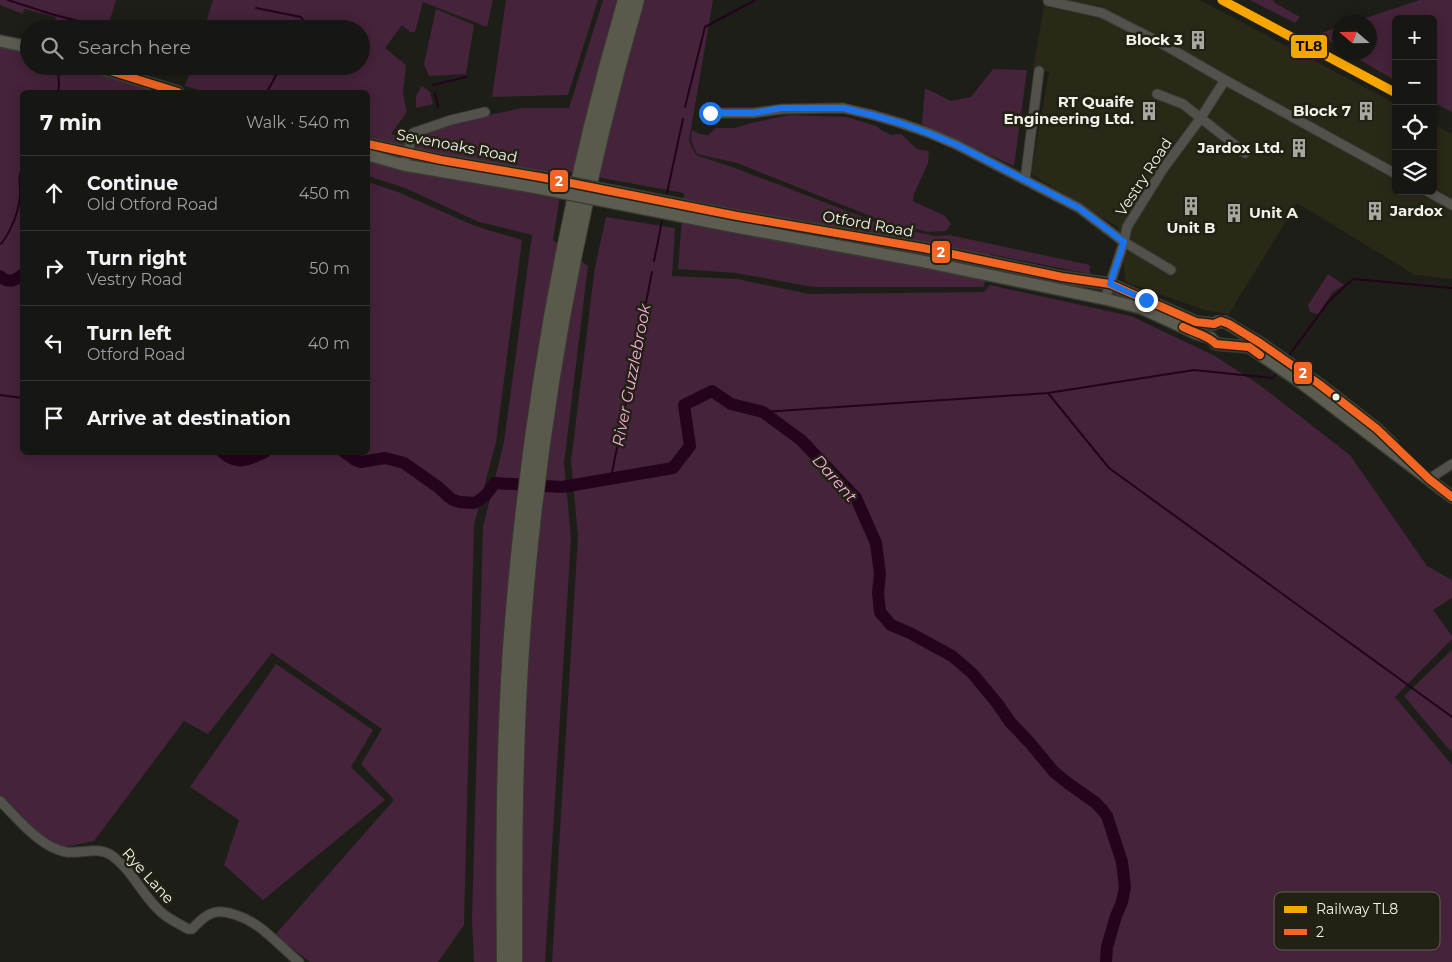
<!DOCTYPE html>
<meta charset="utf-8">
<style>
body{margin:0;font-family:Montserrat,sans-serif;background:#1f1f1b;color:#f1f3f6}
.controls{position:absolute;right:15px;top:15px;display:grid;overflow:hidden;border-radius:8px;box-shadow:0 2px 12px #0003}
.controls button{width:45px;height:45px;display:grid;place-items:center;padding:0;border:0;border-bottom:1px solid #353532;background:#161612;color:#f1f3f6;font:25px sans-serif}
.compass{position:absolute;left:1332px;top:15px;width:45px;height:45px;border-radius:50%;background:#161612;box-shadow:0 2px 12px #0003;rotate:290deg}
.stop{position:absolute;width:15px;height:15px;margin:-11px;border:4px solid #1a73e8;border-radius:50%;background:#fff}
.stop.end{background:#1a73e8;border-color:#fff;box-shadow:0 1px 5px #0008}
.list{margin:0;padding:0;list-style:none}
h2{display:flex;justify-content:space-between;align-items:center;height:65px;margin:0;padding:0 20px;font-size:21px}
h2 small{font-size:16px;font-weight:400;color:#9e9f9f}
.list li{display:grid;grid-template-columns:32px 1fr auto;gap:15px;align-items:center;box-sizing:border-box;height:75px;padding:0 20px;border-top:1px solid #353532}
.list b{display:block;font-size:19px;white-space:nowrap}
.list p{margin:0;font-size:16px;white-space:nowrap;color:#9e9f9f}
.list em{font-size:16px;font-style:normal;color:#9e9f9f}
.icon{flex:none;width:28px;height:28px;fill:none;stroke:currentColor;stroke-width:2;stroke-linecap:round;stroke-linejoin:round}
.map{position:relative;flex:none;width:1452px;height:962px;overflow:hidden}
.search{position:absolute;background:#161612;box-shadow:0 2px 12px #0003;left:20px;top:20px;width:350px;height:55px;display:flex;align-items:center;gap:12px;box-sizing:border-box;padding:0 18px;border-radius:28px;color:#9e9f9f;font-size:19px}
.panel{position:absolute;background:#161612;box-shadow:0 2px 12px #0003;left:20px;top:90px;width:350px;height:365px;border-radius:8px}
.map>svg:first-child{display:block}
</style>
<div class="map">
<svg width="1452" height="962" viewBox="0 0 1452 962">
<rect width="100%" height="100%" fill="#1e1e18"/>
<path fill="#2a2816" d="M1045 0H1200L1396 104V191H1433V124L1452 134V279L1415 275 1297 203 1229 314 1207 311 1126 282 1118 227 1031 174 1049 72 1033 69Z"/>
<path fill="#45233a" d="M0 0H116L107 29H87L71 24 72 20 67 19 65 23 55 21 56 17 24 9 23 14 0 5Z
M213 0H493L487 27 423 2 415 32H410L402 25 385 48 406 65 403 94 407 112 391 134 420 143 426 132 484 116 523 108H569L603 0H713L689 141 696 155 735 168 899 231 907 230 935 236 949 235 1090 265V274L989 254 984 287H813L736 273 678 269 684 193 564 171 553 240 588 266 564 463 571 538 545 962H474L472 920 483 527 504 442 532 235 479 222 405 188 368 176V92H206L185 86 192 66H361V29H204Z
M506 0H598L568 95 492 97Z
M1250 0H1273L1275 3 1300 17 1295 23Z
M1420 0H1452V112L1433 102V19H1396V81L1348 53 1370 52V22H1353Z
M436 9 474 25 466 74 429 76 424 64Z
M1339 27V47L1318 34Z
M0 45 29 52V66H81L166 92H22V452H368V182L398 192 475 226 522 240 496 442 474 525 464 925 438 962H310L275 935 394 800 361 764 382 729 272 653 208 734 184 721 94 841 59 848 34 829 0 798Z
M993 69 1027 70 1014 166 922 124 925 88 951 101 971 97Z
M422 86 430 92 433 104 416 108V96Z
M789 115 847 117 876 126 881 130 891 135 901 134 917 149 929 151 928 163 914 194 913 201 945 216 951 224 946 231 928 232 908 227H898L737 163 697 154 691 141 692 130 700 134 708 135 716 128H735L751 123Z
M606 217 675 228 672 276 737 279 809 294 984 292 990 285 1131 316 1215 356 1261 386 1350 455 1427 566 1452 580V598L1433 610 1452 636V639L1395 697 1452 765V962H552L578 536 571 461 595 267Z
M1328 274 1344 285 1333 292 1318 314 1310 312 1308 305Z
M1452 650V753L1404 696Z
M276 664 373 730 351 767 385 800 263 900 224 865 239 820 190 787Z"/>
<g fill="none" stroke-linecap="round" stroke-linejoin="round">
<path stroke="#24031c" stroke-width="2" d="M8 0 51 14 90 24 98 29H105
M256 8 301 17 304 22 301 29
M71 29 74 21
M433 85 466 77
M58 92 59 85 58 71
M267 92 281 66
M435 93 438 107
M685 107 705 27 755 0
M667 193 683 119
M1 244C11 231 19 212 20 195 21 184 17 180 22 168
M654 261 662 221
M1287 358 1329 301 1353 279 1452 288
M1048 393 1194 370 1273 378 1277 372
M0 395 22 398
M763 412 1048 393 1109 468 1452 717
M611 478 652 272"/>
<path stroke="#24031c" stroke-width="12" d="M0 276C8 284 14 281 22 275
M222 452C238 466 247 460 265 452
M344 452 355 460 361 462 385 458 404 463 438 487 449 497 453 500 460 502 474 503 478 501 486 495 495 483 562 487 673 468 690 446 684 405 712 391 731 404 763 412 801 440 856 498 876 543 880 574 878 593 880 612 891 625 910 633 952 656 972 673 997 703 1010 722 1030 743 1054 772 1069 784 1096 803 1104 812 1107 816 1122 862 1125 887 1122 902 1116 916 1107 947 1106 962"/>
<g stroke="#3a3a35" stroke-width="11">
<path id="minor" d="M1048 1 1102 13 1161 43 1225 80 1396 174
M1157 94 1183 104 1245 153
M707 119 706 116 710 113H753L782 109 843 108 873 115 900 123 929 133 957 145 1079 208 1124 242 1171 270
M404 165 413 133 451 120 485 112
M1025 180 1039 71
M1427 191 1452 205
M1105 299 1124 242 1127 227 1163 169 1200 119 1225 80
M1429 479 1452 464
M0 801C18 819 41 848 66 852 82 854 97 846 111 855 133 870 142 896 162 913 169 919 179 924 188 929H192C197 924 203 917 210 914 218 910 225 912 233 914 261 922 277 944 299 962"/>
</g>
<g stroke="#3a3a35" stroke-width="14">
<path id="major" d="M0 41 29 47
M93 66 178 92
M368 144 441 160 540 177
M368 155 404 165 538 188
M617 192 737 216 923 248 1062 277 1110 284 1196 322 1214 324 1217 322H1225L1260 343 1319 384 1377 429 1393 445
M614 203 736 227 921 261 1105 299 1141 308 1195 333 1211 338 1216 344 1249 347 1300 382 1452 497"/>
</g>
<g stroke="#3a3a35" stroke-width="16">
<path id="highway" d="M504 962C503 858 503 753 510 649 526 430 563 211 625 0
M515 962C515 862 515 763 521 664 535 439 575 216 637 0"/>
</g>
<use href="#minor" stroke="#52514c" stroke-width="9"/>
<use href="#major" stroke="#5d5c51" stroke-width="11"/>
<use href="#highway" stroke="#5a5a4c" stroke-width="14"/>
<g stroke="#3a3a35" stroke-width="14" stroke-linecap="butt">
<path id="major-bridge" d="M540 177 617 192
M538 188 614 203"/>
</g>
<use href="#major-bridge" stroke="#5d5c51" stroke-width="11"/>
<g stroke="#222114" stroke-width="11">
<path id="bus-1" d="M94 66 178 92
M368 144 441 160 540 177 737 216 923 248 1062 277 1110 284 1196 322 1214 324 1221 321 1229 324 1260 343 1319 384 1377 429 1429 479 1452 497
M1183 327C1194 333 1208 335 1216 344L1249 347 1260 355"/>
</g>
<use href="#bus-1" stroke="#f26522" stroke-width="8"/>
<g stroke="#222114" stroke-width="12">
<path id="rail-1" d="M1222 0 1396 93"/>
</g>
<use href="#rail-1" stroke="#f7a600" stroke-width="9"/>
</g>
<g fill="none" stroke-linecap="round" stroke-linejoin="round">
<path stroke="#1a73e8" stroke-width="6" d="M710 113H753L782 108H843L872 115 900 123 928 133 957 145 1079 208 1124 242 1110 284 1146 300"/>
</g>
<defs>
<g id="building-bare" transform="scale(1.5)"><path d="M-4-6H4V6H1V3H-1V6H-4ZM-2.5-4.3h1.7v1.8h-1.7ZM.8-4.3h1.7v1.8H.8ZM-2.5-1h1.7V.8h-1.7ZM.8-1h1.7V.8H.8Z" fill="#a8a8a0" stroke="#222114" stroke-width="2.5" paint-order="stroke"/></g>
</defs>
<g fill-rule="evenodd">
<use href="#building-bare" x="1198" y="40"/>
<use href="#building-bare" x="1149" y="111"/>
<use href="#building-bare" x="1366" y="111"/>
<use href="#building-bare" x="1299" y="148"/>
<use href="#building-bare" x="1191" y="206"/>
<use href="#building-bare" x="1375" y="211"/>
<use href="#building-bare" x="1234" y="213"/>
</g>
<circle fill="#f3f2e9" stroke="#222114" stroke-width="2" cx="1336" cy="397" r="4.5"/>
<g text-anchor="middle" stroke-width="5" stroke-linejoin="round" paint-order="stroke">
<g font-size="15" font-weight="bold" fill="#f3f2e9" stroke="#222114" text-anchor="end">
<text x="1183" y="45">Block 3</text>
<text x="1134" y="107">RT Quaife<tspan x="1134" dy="17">Engineering Ltd.</tspan></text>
<text x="1351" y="116">Block 7</text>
<text x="1284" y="153">Jardox Ltd.</text>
<text x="1390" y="216" text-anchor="start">Jardox</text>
<text x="1249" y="218" text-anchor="start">Unit A</text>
<text x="1191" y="233" text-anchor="middle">Unit B</text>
</g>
<g font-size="15" fill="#f3f2e9" stroke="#222114">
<text transform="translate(457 146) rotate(11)" y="5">Sevenoaks Road</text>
<text transform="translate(1144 177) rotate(-57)" y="5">Vestry Road</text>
<text transform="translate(868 224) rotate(10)" y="5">Otford Road</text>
<text transform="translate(148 876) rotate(48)" y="5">Rye Lane</text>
</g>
<g font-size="16" font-style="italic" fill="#f7addf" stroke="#222114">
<text transform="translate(631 375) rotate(-79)" y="6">River Guzzlebrook</text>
<text transform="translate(835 478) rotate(48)" y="6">Darent</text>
</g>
</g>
<rect x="1274" y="892" width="166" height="58" rx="8" fill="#222114" stroke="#616054" stroke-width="1"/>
<rect x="1284" y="906" width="23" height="7" fill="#f7a600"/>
<rect x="1284" y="929" width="23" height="6" fill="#f26522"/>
<g font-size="14" fill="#f3f2e9">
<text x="1316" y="914">Railway TL8</text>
<text x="1316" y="937">2</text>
</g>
<g stroke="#222114" stroke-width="2">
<rect x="1290" y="34" width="38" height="25" rx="5" fill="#f7a600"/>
<rect x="549" y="169" width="20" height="24" rx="5" fill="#f26522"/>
<rect x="931" y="240" width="20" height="24" rx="5" fill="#f26522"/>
<rect x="1293" y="361" width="20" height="24" rx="5" fill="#f26522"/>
</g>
<g font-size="14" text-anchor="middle" font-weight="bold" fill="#fff">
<text x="559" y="186">2</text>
<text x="941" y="257">2</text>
<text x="1303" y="378">2</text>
</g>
<g font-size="14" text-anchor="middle" font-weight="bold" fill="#111">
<text x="1309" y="51">TL8</text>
</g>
</svg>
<div class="controls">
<button>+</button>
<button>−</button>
<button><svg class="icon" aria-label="locate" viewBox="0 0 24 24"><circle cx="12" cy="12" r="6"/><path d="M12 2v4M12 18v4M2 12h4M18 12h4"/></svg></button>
<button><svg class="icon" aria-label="layers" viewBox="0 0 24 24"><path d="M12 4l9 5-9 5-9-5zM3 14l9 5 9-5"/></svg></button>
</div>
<svg class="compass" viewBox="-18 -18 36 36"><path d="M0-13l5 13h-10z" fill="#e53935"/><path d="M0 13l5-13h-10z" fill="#9e9f9f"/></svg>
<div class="stop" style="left:710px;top:113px"></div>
<div class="stop end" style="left:1146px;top:300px"></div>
<div class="search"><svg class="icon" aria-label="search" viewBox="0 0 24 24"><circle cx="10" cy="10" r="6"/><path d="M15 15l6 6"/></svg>Search here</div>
<section class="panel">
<h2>7 min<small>Walk · 540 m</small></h2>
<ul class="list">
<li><svg class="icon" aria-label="ahead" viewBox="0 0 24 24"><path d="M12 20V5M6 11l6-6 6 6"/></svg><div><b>Continue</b><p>Old Otford Road</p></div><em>450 m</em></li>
<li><svg class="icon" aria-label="right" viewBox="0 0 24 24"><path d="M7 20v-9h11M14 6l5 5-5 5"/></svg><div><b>Turn right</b><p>Vestry Road</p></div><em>50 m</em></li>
<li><svg class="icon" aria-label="left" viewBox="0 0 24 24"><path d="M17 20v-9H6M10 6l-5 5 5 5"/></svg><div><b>Turn left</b><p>Otford Road</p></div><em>40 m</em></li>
<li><svg class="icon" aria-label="arrive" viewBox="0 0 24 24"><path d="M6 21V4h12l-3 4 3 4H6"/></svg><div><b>Arrive at destination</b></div></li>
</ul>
</section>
</div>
